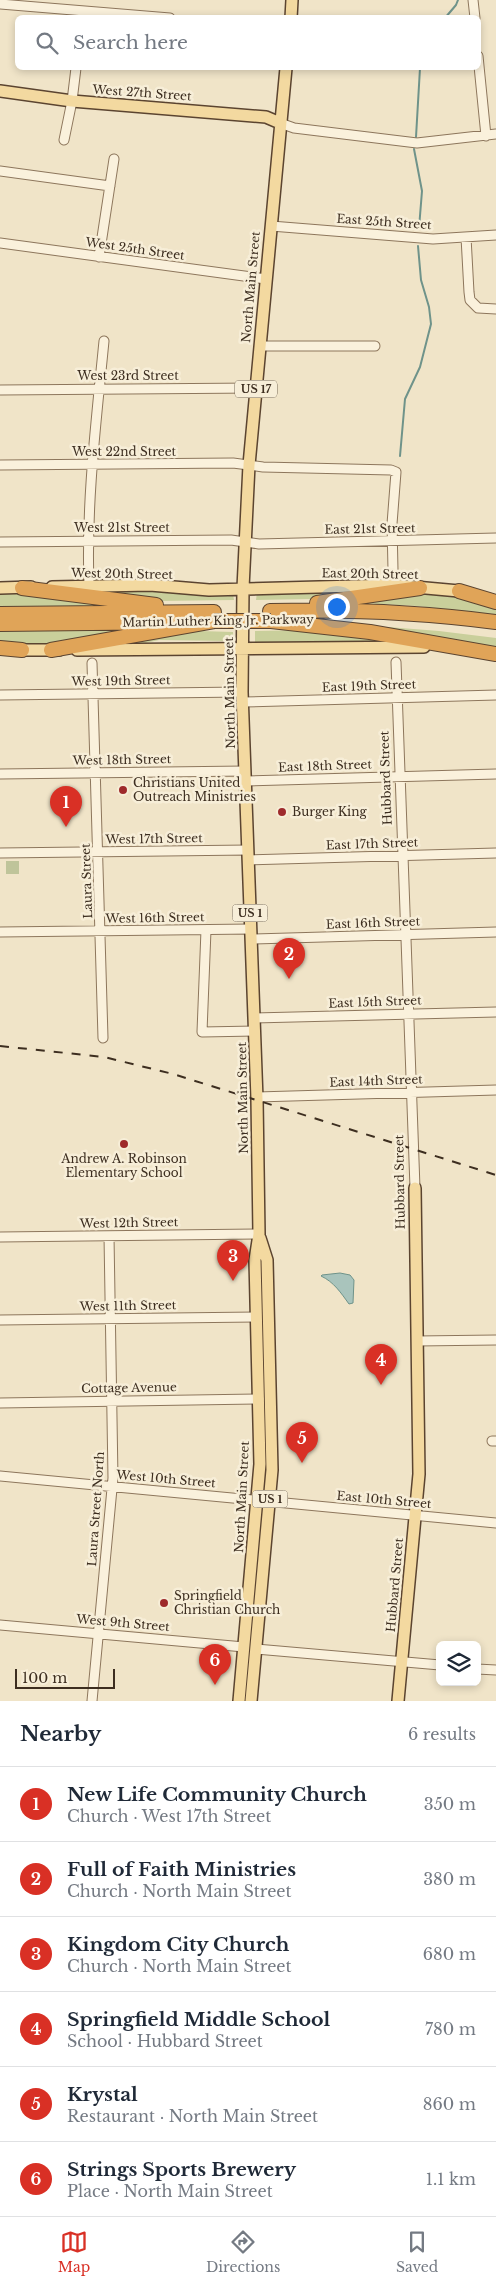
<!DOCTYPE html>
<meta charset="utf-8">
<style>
body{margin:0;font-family:"Libre Baskerville",serif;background:#f6f6f7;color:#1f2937}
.controls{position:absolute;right:15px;bottom:15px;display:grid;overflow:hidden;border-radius:8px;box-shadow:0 2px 8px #0003}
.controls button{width:45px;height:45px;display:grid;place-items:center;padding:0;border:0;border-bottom:1px solid #e0e1e3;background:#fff;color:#1f2937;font:25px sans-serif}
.scale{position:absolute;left:15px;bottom:12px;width:100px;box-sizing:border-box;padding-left:5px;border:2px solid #3d2e20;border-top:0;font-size:14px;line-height:18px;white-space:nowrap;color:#3d2e20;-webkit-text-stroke:4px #f7eed8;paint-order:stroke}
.you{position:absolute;left:336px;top:606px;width:18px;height:18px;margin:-12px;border:4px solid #fff;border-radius:50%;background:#1a73e8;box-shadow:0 0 0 8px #1a73e833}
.badge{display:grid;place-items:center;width:32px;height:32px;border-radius:50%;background:#d93025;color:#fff;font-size:16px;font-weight:700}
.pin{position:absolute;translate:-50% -41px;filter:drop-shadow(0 1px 2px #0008)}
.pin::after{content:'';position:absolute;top:26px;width:18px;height:15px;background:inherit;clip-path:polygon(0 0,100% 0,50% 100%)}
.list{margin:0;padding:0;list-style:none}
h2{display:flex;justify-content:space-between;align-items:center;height:65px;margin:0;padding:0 20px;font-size:21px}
h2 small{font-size:16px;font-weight:400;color:#747a83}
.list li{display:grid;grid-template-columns:32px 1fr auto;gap:15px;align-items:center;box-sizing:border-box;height:75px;padding:0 20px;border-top:1px solid #e0e1e3}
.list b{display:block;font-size:19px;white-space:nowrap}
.list p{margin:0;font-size:16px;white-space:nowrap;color:#747a83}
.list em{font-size:16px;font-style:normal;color:#747a83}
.icon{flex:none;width:28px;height:28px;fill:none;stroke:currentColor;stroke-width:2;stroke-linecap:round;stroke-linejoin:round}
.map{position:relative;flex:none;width:496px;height:1701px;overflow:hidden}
.search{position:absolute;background:#fff;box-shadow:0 2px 8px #0003;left:15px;right:15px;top:15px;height:55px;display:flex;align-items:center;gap:12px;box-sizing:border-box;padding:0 18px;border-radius:8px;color:#747a83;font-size:19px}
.sheet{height:515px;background:#fff}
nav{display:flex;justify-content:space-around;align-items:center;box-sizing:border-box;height:70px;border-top:1px solid #e0e1e3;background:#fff;font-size:14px;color:#747a83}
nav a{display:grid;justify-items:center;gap:2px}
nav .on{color:#d93025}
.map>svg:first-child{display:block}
</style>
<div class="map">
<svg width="496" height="1701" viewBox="0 0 496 1701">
<rect width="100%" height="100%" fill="#f0e4c8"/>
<path fill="#c9cf9b" d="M81 588H124L233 594 234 600 158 601Z
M390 588 312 599 256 600 257 592Z
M0 592H29L145 608 0 607Z
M443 593 496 605V615L417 606 360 603 413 594Z
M160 627 63 643 0 644V629Z
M388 627 439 631 496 638V651L371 628Z
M309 630 427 644H255V631Z
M200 631 233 632V636L227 641 159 640 136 645 80 647 176 632Z"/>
<path fill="#bfc49a" d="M6 861H19V874H6Z"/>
<path fill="#a9c4bc" stroke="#6f938a" d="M340 1273 350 1275 354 1280 353 1303 349 1304C341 1293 334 1282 321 1276L322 1275Z"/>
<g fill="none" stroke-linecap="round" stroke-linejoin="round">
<path stroke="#6f938a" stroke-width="2" d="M445 18 456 5 458 0
M416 137 420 68
M414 149 422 191 419 228
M400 456 405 399 420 367 431 324 429 307 421 280 418 246"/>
<g stroke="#8d765c" stroke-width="11">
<path id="minor" d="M473 0 475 18
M0 4 170 18
M478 56 486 136
M280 123 294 128 417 143 496 134
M64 140 72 101 76 68
M0 171 110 186
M271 226 433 239 496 235
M466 237 469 292 470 300 478 308 496 309
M0 243 266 279
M99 257 114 159
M260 346H375
M0 390 256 388
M0 465 233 463 263 467 391 470 396 472 392 524 393 570
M0 542 231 540 259 544 496 538
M89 586C86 504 96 423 104 341
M396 662 415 1188
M92 663 103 1038
M0 695 242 692
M243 702 496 695
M0 774 245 771
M246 781 496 774
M0 853 248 850
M248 860 496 853
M206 930 202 1032 255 1031
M0 932 251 929
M251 939 496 932
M254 1018 496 1012
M257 1097 496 1090
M0 1237 259 1234
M0 1320 256 1317
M417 1341 496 1340
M0 1403 259 1399
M492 1441H496
M0 1476 496 1523
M0 1625 244 1647
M256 1649 440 1665
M477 1669 496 1670
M92 1701 113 1478 109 1236"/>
</g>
<g stroke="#5b4430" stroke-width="14">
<path id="major" d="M291 18 292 0
M0 91 72 101 266 117 280 123
M52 587 150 585 209 590 393 585 459 591
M0 588 31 587
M22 650H59
M77 650 424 647
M239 1701 260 1464 255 1260 259 1234 257 1099 242 692 243 588 249 465 286 68
M251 1701 272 1470 267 1260 260 1238
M398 1701 419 1474 415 1188"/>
</g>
<g stroke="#5b4430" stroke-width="16">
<path id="highway" d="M22 588 156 605
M459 591 496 602
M317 603 420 588
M270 611C346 609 421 612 496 622
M0 614 214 612
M271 621 370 632 496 654
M0 624 182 622
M0 648 22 650
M51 650 214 621"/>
</g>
<use href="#minor" stroke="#faf1dc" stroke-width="9"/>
<use href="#major" stroke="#f3d9a0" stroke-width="11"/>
<use href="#highway" stroke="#e0a458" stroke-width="14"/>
<path stroke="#3d2e20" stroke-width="2" stroke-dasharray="9 9" stroke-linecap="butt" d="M0 1046 104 1057 173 1074 496 1175"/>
<g stroke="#5b4430" stroke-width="16" stroke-linecap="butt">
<path id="highway-bridge" d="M214 621H271"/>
</g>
<use href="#highway-bridge" stroke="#e0a458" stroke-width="14"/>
</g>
<g fill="#9e2a2b" stroke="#f7eed8" stroke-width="2">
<circle cx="123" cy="790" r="5"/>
<circle cx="282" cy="812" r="5"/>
<circle cx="124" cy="1144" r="5"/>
<circle cx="164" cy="1603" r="5"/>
</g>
<g text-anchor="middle" stroke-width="5" stroke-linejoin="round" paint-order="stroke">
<g fill="#f7eed8" stroke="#756857" stroke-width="1">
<rect x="235" y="380.5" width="42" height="17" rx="4"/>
<rect x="232.5" y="904.5" width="35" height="17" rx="4"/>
<rect x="252.5" y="1490.5" width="35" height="17" rx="4"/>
</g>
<g font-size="11" font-weight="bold" fill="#3d2e20">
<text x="256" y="393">US 17</text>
<text x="250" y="917">US 1</text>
<text x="270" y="1503">US 1</text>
</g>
<g font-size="12" fill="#3d2e20" stroke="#f7eed8">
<text transform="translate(142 93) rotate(4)" y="4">West 27th Street</text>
<text transform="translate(384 222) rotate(4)" y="4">East 25th Street</text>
<text transform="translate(135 249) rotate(8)" y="4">West 25th Street</text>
<text transform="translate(251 287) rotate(-85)" y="4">North Main Street</text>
<text x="128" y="380">West 23rd Street</text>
<text x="124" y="456">West 22nd Street</text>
<text x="122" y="532">West 21st Street</text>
<text transform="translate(370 529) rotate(-1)" y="4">East 21st Street</text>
<text transform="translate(122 574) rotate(1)" y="4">West 20th Street</text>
<text transform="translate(370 574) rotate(1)" y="4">East 20th Street</text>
<text transform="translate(218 621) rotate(-1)" y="4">Martin Luther King Jr. Parkway</text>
<text transform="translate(121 681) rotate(-1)" y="4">West 19th Street</text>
<text transform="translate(369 686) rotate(-2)" y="4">East 19th Street</text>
<text transform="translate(230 693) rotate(-91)" y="4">North Main Street</text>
<text transform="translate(122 760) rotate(-1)" y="4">West 18th Street</text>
<text transform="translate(325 766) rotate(-2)" y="4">East 18th Street</text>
<text transform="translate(386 778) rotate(-92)" y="4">Hubbard Street</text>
<text transform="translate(154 839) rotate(-1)" y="4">West 17th Street</text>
<text transform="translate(372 844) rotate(-2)" y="4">East 17th Street</text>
<text transform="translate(87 881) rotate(-92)" y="4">Laura Street</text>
<text transform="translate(155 918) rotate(-1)" y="4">West 16th Street</text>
<text transform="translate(373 923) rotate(-2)" y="4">East 16th Street</text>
<text transform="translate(375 1002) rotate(-2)" y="4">East 15th Street</text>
<text transform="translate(376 1081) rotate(-2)" y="4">East 14th Street</text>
<text transform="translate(243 1098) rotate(-91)" y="4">North Main Street</text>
<text transform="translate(400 1182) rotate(-91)" y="4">Hubbard Street</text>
<text transform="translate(129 1223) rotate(-1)" y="4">West 12th Street</text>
<text transform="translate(128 1306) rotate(-1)" y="4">West 11th Street</text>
<text transform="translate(129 1388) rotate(-1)" y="4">Cottage Avenue</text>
<text transform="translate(166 1479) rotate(5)" y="4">West 10th Street</text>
<text transform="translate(242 1497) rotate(-87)" y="4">North Main Street</text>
<text transform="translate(384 1500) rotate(5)" y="4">East 10th Street</text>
<text transform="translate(96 1509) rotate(-86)" y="4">Laura Street North</text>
<text transform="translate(395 1585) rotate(-85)" y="4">Hubbard Street</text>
<text transform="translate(123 1623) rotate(5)" y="4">West 9th Street</text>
</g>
<g font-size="12" fill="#3d2e20" stroke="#f7eed8" text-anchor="start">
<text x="133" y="787">Christians United<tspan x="133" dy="14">Outreach Ministries</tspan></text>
<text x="292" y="816">Burger King</text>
<text x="124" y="1163" text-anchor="middle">Andrew A. Robinson<tspan x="124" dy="14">Elementary School</tspan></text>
<text x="174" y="1600">Springfield<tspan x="174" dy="14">Christian Church</tspan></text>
</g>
</g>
</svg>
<div class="controls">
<button><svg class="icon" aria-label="layers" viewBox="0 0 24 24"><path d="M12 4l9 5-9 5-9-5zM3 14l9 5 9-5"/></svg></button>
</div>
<div class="scale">100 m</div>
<div class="you"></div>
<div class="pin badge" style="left:66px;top:827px">1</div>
<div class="pin badge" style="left:289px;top:979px">2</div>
<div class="pin badge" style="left:233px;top:1281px">3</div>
<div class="pin badge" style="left:381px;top:1385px">4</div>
<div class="pin badge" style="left:302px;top:1463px">5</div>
<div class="pin badge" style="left:215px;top:1685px">6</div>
<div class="search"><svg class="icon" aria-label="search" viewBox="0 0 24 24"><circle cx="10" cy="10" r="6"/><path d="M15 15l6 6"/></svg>Search here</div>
</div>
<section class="sheet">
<h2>Nearby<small>6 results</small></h2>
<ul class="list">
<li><span class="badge">1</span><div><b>New Life Community Church</b><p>Church · West 17th Street</p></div><em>350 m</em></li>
<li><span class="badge">2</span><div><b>Full of Faith Ministries</b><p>Church · North Main Street</p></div><em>380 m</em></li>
<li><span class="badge">3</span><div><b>Kingdom City Church</b><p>Church · North Main Street</p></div><em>680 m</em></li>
<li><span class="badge">4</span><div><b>Springfield Middle School</b><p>School · Hubbard Street</p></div><em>780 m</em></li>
<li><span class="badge">5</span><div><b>Krystal</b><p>Restaurant · North Main Street</p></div><em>860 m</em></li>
<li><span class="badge">6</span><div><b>Strings Sports Brewery</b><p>Place · North Main Street</p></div><em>1.1 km</em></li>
</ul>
</section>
<nav>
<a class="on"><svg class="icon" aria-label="map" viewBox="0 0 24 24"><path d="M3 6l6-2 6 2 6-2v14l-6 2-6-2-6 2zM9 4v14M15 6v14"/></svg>Map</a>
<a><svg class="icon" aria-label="directions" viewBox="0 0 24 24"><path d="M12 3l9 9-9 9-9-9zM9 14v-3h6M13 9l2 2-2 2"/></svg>Directions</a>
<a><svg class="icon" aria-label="saved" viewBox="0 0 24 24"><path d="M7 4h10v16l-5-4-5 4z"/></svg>Saved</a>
</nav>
